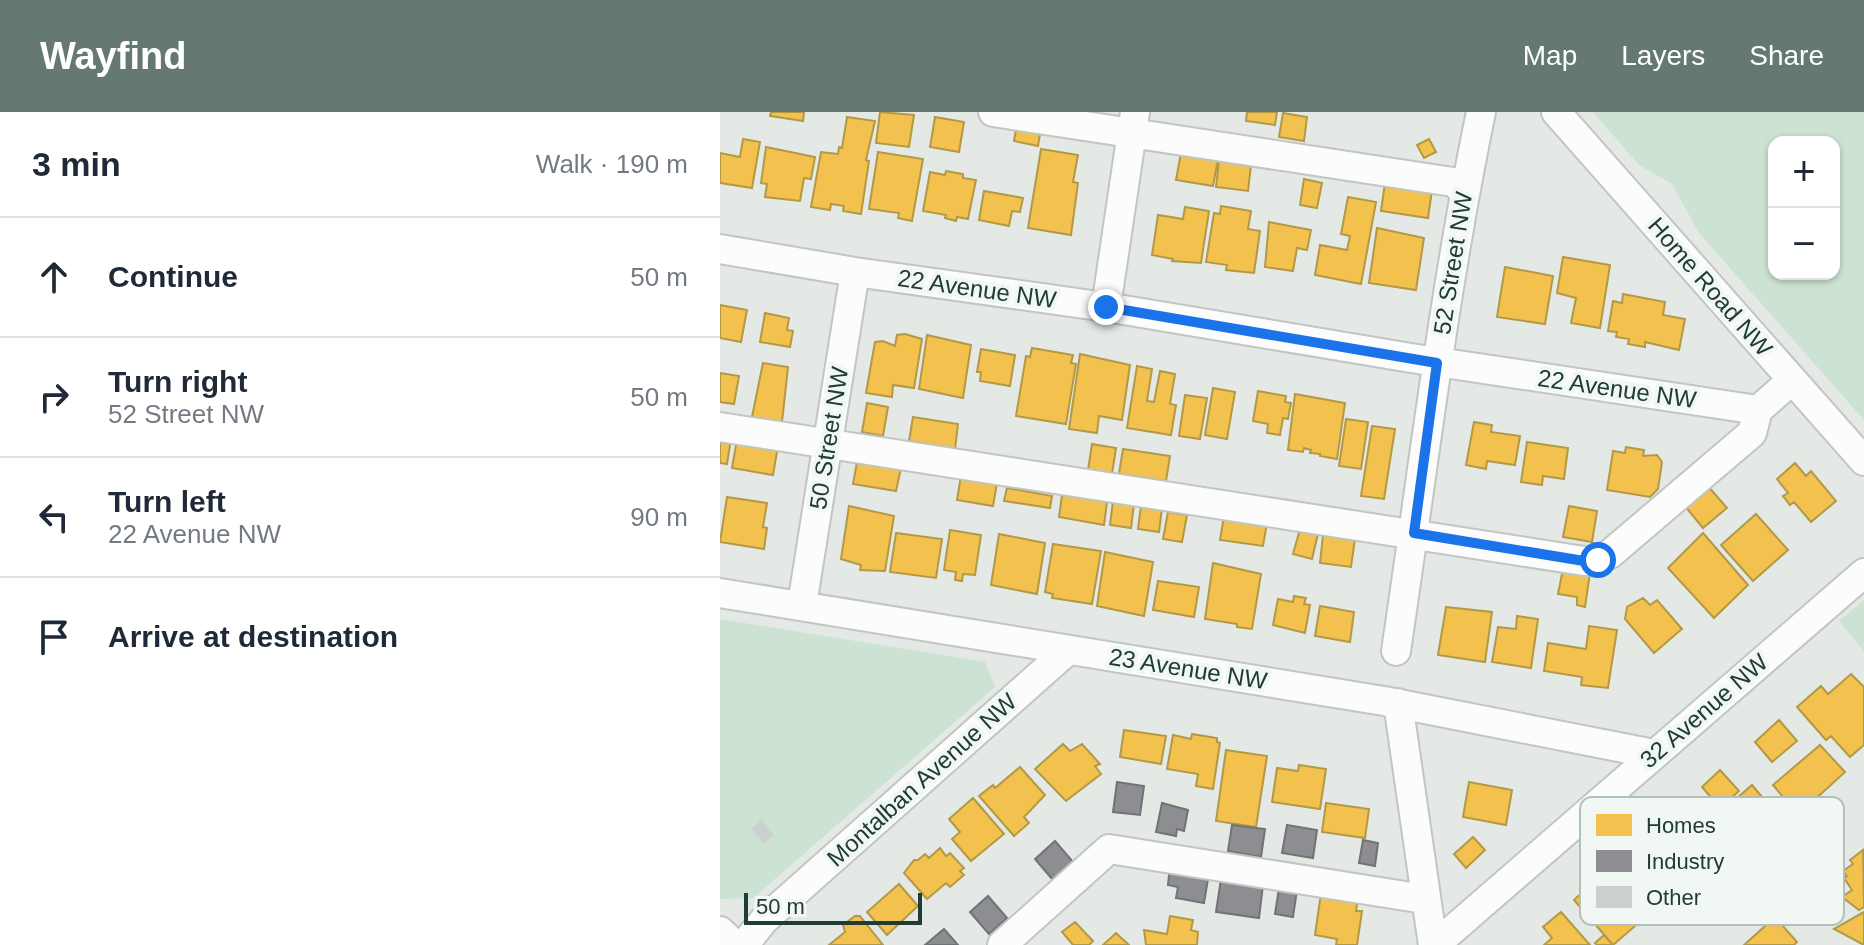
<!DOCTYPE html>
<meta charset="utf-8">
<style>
body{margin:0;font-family:Helvetica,sans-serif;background:#f2f2f3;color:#1f2937}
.controls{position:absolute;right:24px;top:24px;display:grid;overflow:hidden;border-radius:16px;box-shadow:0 2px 6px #0004}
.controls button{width:72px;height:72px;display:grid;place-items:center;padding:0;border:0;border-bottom:2px solid #e0e1e3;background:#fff;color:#1f2937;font:40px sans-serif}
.scale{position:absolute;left:24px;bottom:20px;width:178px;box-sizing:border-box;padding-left:8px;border:4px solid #213c33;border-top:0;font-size:22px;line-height:28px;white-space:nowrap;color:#213c33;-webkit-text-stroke:6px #f1f8f4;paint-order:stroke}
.stop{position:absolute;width:24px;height:24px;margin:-18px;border:6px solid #1a73e8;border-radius:50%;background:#fff}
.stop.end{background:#1a73e8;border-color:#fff;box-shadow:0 2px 8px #0008}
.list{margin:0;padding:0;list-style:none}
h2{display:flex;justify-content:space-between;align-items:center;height:104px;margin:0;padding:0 32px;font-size:34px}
h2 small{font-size:26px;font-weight:400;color:#747a83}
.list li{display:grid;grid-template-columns:52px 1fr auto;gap:24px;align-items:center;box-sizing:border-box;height:120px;padding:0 32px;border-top:2px solid #e0e1e3}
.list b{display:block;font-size:30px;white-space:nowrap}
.list p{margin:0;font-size:26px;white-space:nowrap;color:#747a83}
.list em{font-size:26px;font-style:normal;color:#747a83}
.icon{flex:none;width:44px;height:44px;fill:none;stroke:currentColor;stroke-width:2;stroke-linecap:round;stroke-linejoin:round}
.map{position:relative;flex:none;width:1144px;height:833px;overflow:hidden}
header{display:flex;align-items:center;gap:48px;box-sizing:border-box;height:112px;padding:0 40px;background:#657972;color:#fff}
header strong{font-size:38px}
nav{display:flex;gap:44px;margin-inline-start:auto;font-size:28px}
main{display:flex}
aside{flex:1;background:#fff}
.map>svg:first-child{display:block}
</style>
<header>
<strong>Wayfind</strong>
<nav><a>Map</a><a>Layers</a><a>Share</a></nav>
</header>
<main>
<aside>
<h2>3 min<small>Walk · 190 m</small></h2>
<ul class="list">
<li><svg class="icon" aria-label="ahead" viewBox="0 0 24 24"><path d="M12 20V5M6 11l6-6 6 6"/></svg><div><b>Continue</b></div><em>50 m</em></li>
<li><svg class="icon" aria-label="right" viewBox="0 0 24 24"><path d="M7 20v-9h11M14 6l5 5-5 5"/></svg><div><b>Turn right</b><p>52 Street NW</p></div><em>50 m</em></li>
<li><svg class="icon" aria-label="left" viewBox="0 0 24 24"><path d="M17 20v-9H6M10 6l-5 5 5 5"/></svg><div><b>Turn left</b><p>22 Avenue NW</p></div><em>90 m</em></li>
<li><svg class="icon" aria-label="arrive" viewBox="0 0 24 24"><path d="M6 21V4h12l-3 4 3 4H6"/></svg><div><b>Arrive at destination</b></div></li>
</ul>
</aside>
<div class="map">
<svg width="1144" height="833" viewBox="0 0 1144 833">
<rect width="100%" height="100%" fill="#e4e9e6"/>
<path fill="#cce2d2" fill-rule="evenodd" d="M873 0H1144V308L979 121 952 72 919 53ZM1054 30H1114V162H1054Z
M1144 488V539L1119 509Z
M0 507 265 550 275 575 33 786 0 787Z"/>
<path fill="#f2c14e" stroke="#b39946" stroke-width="2" d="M51 0H84L83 9 50 4Z
M160 0 194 3 189 35 156 31Z
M527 0H557L555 13 526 9Z
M563 1 587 5 584 29 559 25Z
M127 5 155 9 146 48 149 49 141 102 123 99 124 94 111 92 110 98 91 95 101 40 118 42 119 35 122 36Z
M215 5 244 10 239 40 210 35Z
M297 12 321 16 318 34 294 29Z
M23 27 40 30 32 76 0 71V41L20 45Z
M709 27 716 40 704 46 697 33Z
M46 35 95 45 91 67 84 66 80 89 45 85 47 72 41 71Z
M321 37 358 43 353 70 358 71 351 123 308 116Z
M158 40 203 47 192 109 178 106 179 101 149 97Z
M461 41 498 47 493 74 456 68Z
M499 49 531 53 528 79 496 75Z
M226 59 243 62V66L256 68 248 107 237 105 236 109 225 106 226 103 203 99 210 60 225 63Z
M584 67 602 71 597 96 580 93Z
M665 71 712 78 708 106 661 99Z
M264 79 303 86 300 100 292 99 289 114 259 108Z
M628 85 656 90 641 172 595 163 600 133 627 138 630 124 621 122Z
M501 94 531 99 528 117 540 119 534 161 506 158 507 153 486 150 494 101 500 102Z
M465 95 489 99 481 151 452 149 453 147 432 143 438 103 463 107Z
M549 110 591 118 587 138 577 136 573 159 545 155Z
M657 116 704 126 696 178 649 171Z
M843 145 890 153 880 216 851 211 856 186 837 181Z
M785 155 833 164 825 212 777 205Z
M903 182 945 190 943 203 965 207 959 238 925 230V235L908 232 909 227 896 225 897 220 888 219 893 189 902 191Z
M0 193 27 198 21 230 0 226Z
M45 201 69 206 67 218 73 219 70 235 40 230Z
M185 222 202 227 194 276 173 273 172 285 146 281 155 230 163 229 175 234 177 223Z
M207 223 251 233 243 286 199 277Z
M312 236 353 243 351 251 356 252 346 312 296 304 306 244 310 245Z
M261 237 295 243 290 274 260 269 261 260H257Z
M360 242 410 253 402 308 379 304 377 321 349 317Z
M43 251 68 255 62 310 32 305Z
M417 254 432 257 427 289 434 290 440 259 455 262 450 292 456 293 451 323 407 316Z
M0 261 19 264 14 292 0 290Z
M493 276 515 280 507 327 485 323Z
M538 279 566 284 565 290 571 291 568 307 563 306 560 323 547 321 548 312 533 309Z
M575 282 625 291 617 347 600 344V342L590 341 591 338 584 336 583 340 568 338Z
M465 283 487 286 480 327 459 324Z
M147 291 168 295 163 324 142 320Z
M193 305 238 312 235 337 189 329Z
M626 307 648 310 641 357 619 354Z
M754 310 772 313 771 320 800 324 795 353 767 349 766 357 746 353Z
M652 314 675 317 664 387 641 384Z
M0 326 11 327 7 352 0 351Z
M17 327 58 334 53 363 12 356Z
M807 330 848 336 844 367 823 364 822 373 801 370Z
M372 332 396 336 392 362 368 358Z
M906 335 924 338 923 344 937 343 942 350 938 377 930 385 887 378 893 339 905 341Z
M403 337 450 344 446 369 399 362Z
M137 350 181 356 176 379 133 372Z
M1075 351 1086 364 1091 359 1116 389 1091 410 1074 390 1070 393 1063 384 1068 381 1057 367Z
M241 364 277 371 273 394 237 388Z
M987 373 1007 396 983 416 964 393Z
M287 376 332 384 330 396 284 389Z
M342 383 387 390 384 413 339 405Z
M7 385 47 391 43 415 47 416 44 437 0 430Z
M393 389 414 392 411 416 390 413Z
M129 394 174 404 165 459 140 458 141 453 121 447Z
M421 394 442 396 439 420 418 417Z
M849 394 877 399 872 430 843 425Z
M448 400 467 403 462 430 443 427Z
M1036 402 1068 438 1033 469 1001 433Z
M504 404 547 411 543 434 500 428Z
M580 417 598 422 592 447 573 442Z
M230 418 261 423 255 463 243 462 242 469 235 468 236 460 224 458Z
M176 421 222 427 216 466 170 460Z
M983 421 1028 473 994 506 948 456Z
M279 422 325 431 317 482 271 473Z
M603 423 635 427 631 455 600 451Z
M333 432 381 439 372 492 332 486 333 482 325 480Z
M385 440 433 450 424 504 377 494Z
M493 451 541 462 532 517 517 515V512L485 507Z
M843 457 870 461 865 495 857 493V485L838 482Z
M438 469 479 475 474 505 433 498Z
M574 484 586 486 584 492 590 493 585 521 553 513 558 487 573 490Z
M923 486 930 493 937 488 962 517 934 541 905 507 907 495Z
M600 494 634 500 630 530 595 524Z
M726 495 772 500 765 550 718 543Z
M797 504 818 507 811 556 772 550 778 515 796 517Z
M869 514 897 518 888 576 861 573 862 565 824 559 828 531 866 537Z
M1131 562 1144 575V633L1130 645 1111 624 1106 628 1077 595 1101 574 1108 582Z
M1059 608 1077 629 1052 650 1035 630Z
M404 618 446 624 441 652 400 645Z
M472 622 497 626V630L500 631 493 677 476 674 478 662 447 657 453 623 471 627Z
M343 632 350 639 362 632 380 652 375 654 381 662 346 689 315 657Z
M1100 633 1125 660 1078 703 1053 673Z
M506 638 547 644 536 715 496 709Z
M579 653 606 657 600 697 552 690 557 656 578 659Z
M300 655 325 683 304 705 309 711 294 724 259 684 273 673 275 676Z
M1000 658 1019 679 1000 696 982 675Z
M749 670 792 678 786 713 743 705Z
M1032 673 1068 716 1029 750 992 708Z
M253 686 284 722 251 749 232 727 240 720 229 707Z
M606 691 649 697 645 726 602 720Z
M753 725 765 738 746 756 734 742Z
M220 736 226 744 230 741 244 756 240 759 244 763 230 775 226 771 207 787 184 761 194 748H198L205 742 209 746Z
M1143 738 1144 795 1139 798 1122 785 1132 778 1124 766 1127 764 1123 759 1133 752 1130 748Z
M894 751 936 796 893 833 854 788Z
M179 772 198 794 167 823 147 800Z
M601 781 638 786 636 799H642L637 833H616L617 827 595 823Z
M841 800 870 833H824L832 826 823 815Z
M1144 800V833L1114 817Z
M135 804H140L163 833H109L125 820 123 813Z
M450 804 473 808 471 818 478 820 477 833H426L424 818 447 822Z
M1055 805 1077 830 1074 833H1024Z
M355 810 373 829 369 833H353L342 820Z
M396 821 409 833H383Z
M884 823 893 833H877L875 831Z"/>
<path fill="#8d8d92" stroke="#6d7576" stroke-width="2" d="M397 670 424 674 420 703 393 700Z
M442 691 468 698 464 719 457 717 456 724 436 720Z
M512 713 545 717 541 745 508 739Z
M567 713 597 718 593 746 562 741Z
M643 728 658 731 655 754 639 751Z
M335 729 354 751 333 768 315 747Z
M450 754 489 761 484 791 456 786 458 775 448 773Z
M501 767 543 773 539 806 496 800Z
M559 776 577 778 573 805 555 802Z
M268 784 287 806 269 822 250 800Z
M224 817 238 833H205Z"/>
<path fill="#cad0cd" stroke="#ccd2cf" stroke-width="2" d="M41 709 53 723 44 730 32 717Z"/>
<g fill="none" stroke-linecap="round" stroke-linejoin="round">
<g stroke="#c1c6c3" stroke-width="32">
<path id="minor" d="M273 0 733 70 744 79
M836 0 1144 349
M0 137 135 160 386 195 691 246 1038 298 1072 268
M386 195 415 0
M0 315 864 449 878 448 890 442 1032 321 1038 298
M0 481 664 589 934 642
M82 493 135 160
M676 539C703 359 724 178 761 0
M678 591 713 833
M0 819 15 833
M24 833 44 808 347 539
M282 833 389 737 704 787
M715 833 1144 461"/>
</g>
<use href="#minor" stroke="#fbfcfb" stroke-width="28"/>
</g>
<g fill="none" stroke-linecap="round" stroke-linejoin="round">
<path stroke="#1a73e8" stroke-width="10" d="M386 195 717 251 694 421 864 449 878 448"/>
</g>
<g text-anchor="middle" stroke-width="8" stroke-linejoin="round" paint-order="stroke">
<g font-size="24" fill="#213c33" stroke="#f1f8f4">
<text transform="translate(733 151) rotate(-81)" y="8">52 Street NW</text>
<text transform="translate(990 175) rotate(49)" y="8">Home Road NW</text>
<text transform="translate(257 177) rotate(8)" y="8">22 Avenue NW</text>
<text transform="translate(897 277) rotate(8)" y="8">22 Avenue NW</text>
<text transform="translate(109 326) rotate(-81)" y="8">50 Street NW</text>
<text transform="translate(468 557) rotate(9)" y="8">23 Avenue NW</text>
<text transform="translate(984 599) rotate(-41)" y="8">32 Avenue NW</text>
<text transform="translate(202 668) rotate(-42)" y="8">Montalban Avenue NW</text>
</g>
</g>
<rect x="860" y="685" width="264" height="128" rx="12" fill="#f1f8f4" stroke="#b3c0ba" stroke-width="2"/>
<rect x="876" y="702" width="36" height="22" fill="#f2c14e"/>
<rect x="876" y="738" width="36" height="22" fill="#8d8d92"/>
<rect x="876" y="774" width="36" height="22" fill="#cad0cd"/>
<g font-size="22" fill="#213c33">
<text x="926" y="721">Homes</text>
<text x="926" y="757">Industry</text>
<text x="926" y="793">Other</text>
</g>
</svg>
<div class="controls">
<button>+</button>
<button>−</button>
</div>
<div class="scale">50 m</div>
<div class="stop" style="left:878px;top:448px"></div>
<div class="stop end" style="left:386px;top:195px"></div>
</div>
</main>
